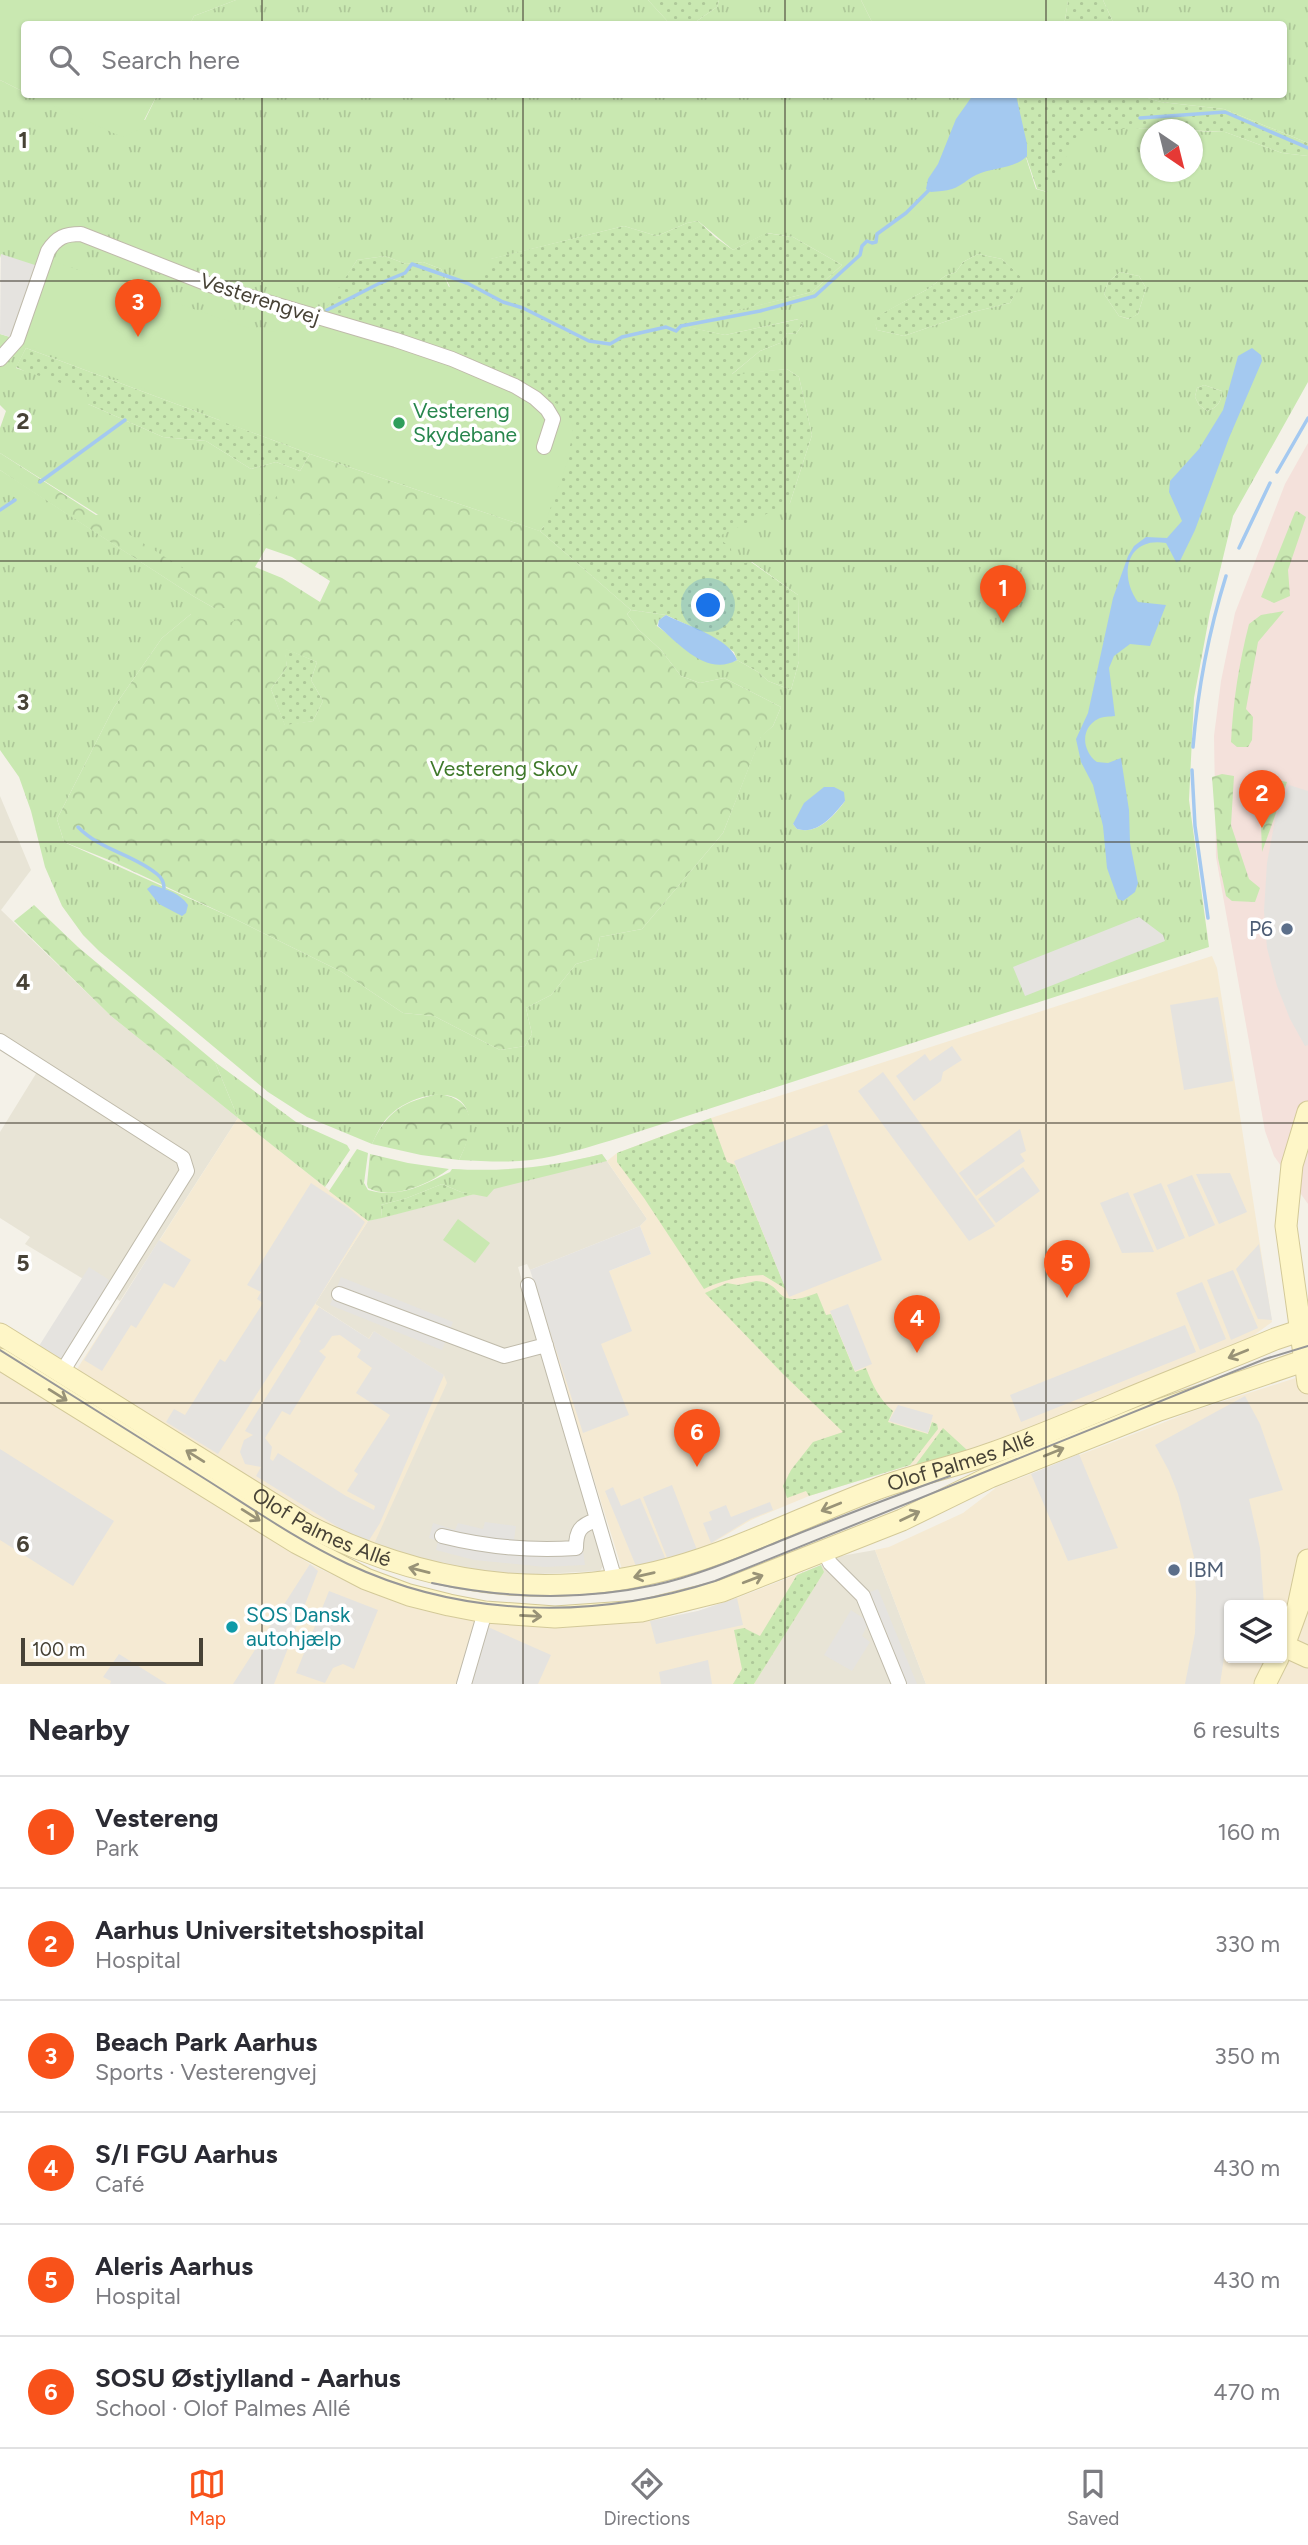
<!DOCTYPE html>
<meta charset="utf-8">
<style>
body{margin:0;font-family:Figtree,sans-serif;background:#f2f2f3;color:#2b2b33}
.controls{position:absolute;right:21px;bottom:21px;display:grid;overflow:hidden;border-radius:7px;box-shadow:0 2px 5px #0004}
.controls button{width:63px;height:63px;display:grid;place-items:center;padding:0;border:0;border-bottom:2px solid #e1e1e2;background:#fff;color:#2b2b33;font:35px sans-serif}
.compass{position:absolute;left:1140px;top:119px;width:63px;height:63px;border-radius:50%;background:#fff;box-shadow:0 2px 5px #0004;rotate:145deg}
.scale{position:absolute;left:21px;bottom:18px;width:182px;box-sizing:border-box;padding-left:7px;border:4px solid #474236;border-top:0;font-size:19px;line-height:24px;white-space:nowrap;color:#474236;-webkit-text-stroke:5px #fff;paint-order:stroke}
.you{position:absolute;left:709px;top:606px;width:24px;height:24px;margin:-18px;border:5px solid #fff;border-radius:50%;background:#1a73e8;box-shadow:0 0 0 10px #1a73e833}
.badge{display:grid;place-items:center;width:46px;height:46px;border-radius:50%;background:#f8521a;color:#fff;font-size:23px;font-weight:700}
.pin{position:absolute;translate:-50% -58px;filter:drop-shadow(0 2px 4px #0008)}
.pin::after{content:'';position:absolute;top:37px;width:24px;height:21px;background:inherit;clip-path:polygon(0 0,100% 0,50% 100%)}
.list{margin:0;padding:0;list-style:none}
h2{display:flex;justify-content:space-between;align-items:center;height:91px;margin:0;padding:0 28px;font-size:30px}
h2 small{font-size:23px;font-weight:400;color:#7c7c81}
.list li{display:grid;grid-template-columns:46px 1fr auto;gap:21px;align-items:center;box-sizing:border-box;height:112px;padding:0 28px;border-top:2px solid #e1e1e2}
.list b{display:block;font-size:26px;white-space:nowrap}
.list p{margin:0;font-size:23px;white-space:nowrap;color:#7c7c81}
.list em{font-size:23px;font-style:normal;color:#7c7c81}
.icon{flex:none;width:38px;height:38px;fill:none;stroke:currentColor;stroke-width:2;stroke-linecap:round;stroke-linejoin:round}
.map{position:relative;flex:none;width:1308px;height:1684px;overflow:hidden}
.search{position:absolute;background:#fff;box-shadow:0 2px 5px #0004;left:21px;right:21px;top:21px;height:77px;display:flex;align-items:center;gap:18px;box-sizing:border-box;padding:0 24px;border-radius:7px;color:#7c7c81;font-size:26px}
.sheet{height:763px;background:#fff}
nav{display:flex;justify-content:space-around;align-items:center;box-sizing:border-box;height:98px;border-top:2px solid #e1e1e2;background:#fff;font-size:19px;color:#7c7c81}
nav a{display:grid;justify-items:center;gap:4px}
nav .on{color:#f8521a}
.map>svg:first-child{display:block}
</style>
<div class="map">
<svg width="1308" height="1684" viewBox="0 0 1308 1684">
<defs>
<pattern id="grass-dots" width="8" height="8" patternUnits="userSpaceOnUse" patternTransform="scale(1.75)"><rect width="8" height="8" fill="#c9e8b1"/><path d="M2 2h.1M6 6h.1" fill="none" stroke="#aec899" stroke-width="1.8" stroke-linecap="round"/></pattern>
<pattern id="forest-crowns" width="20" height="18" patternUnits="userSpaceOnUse" patternTransform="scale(1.75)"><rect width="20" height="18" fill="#c9e8b1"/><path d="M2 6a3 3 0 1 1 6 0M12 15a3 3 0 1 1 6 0" fill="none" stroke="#aec899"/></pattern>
<pattern id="park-tufts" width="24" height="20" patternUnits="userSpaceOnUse" patternTransform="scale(1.75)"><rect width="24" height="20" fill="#c9e8b1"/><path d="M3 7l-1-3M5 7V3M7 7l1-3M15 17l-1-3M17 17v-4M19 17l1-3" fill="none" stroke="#aec899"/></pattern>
</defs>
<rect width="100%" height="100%" fill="#f4f1e8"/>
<path fill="#e8e4d6" d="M0 796 31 870 1 910 111 1016 238 1118 120 1301 25 1244 30 1237 0 1218V1132L37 1072 0 1048Z
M602 1154 647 1219 640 1226 530 1270 527 1264 518 1267 605 1563 600 1571 520 1575 470 1569 416 1559 374 1544 373 1332 369 1339 315 1304 368 1221 475 1194 486 1171 552 1166Z
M875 1550 926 1684H754L823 1572 821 1565 841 1556Z"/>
<path fill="#f5ead3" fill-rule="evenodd" d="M1212 956 1217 968 1272 1322 1253 1336 1019 1432 914 1467 910 1465 809 1496 751 1520 709 1545 666 1559 622 1569 538 1300 651 1254 640 1226 647 1219 607 1161 617 1153 711 1118Z
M238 1118 368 1221 315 1304 368 1339 374 1331 444 1375 447 1383 374 1544 337 1529 288 1502 77 1369Z
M0 1370 310 1564 360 1588 470 1620 558 1628 650 1621 698 1611 737 1598 821 1565 824 1572 754 1684H0Z
M1308 1374V1684H926L875 1550 889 1547 963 1513 997 1487 1193 1411ZM1229 1605H1282V1658H1229Z"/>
<path fill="#f4e1db" d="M1308 443V1204L1274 1156 1265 1131 1216 857 1214 736 1221 681 1235 613 1285 484Z"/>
<path fill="url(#grass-dots)" d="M648 0H719L717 7 694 23 670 24Z
M1068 0H1103L1114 24H1063L1065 20Z
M1019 95H1138L1161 102 1224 109 1308 143V156L1282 153 1225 132 1146 128 1094 133 1078 140 1048 192 1037 189 1016 126Z
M698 221 715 237 733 250 766 233 793 237 842 265 812 292 679 325 725 335 799 319 803 324 796 334 787 333 780 343 760 351 732 374 787 369 799 377 812 435 790 503 751 562 798 595 799 661 791 690 768 681 758 672 737 660 734 652 705 633 666 615 631 610 540 531 544 526 321 313 357 260 385 256 406 264 423 262 441 269 449 287 490 259 624 226 657 236 687 223Z
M978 254 1002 259 1024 279 1010 303 973 312 904 336 877 330 873 318 928 289 945 276 956 272 963 262Z
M1120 272 1139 276 1146 288 1138 314 1130 319 1119 316 1104 294 1108 282Z
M26 348 310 454 300 471 276 462 251 469 206 441 163 437 88 404 16 367Z
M1204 385 1222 391C1221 403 1218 407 1207 411L1199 405 1195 397 1197 388Z
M284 648 317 662 311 680 323 701 313 721 285 726 271 689 287 667Z
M711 1118 727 1162 735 1165 786 1289 763 1275C742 1276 722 1280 704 1289L644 1198 617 1162V1153Z
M442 1184 461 1192 475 1194 382 1218 381 1205 407 1198Z
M756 1281C787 1283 771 1311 817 1293L826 1315 831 1314 855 1372 866 1368C873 1386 879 1399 893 1411L888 1422 928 1434 932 1422 937 1424 938 1429 910 1465 809 1496 806 1491 787 1498 783 1486 791 1470 813 1442 843 1432 783 1374 705 1293 727 1283 738 1285Z
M943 1428 967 1450 914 1467Z
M821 1565 824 1572 754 1684H733L742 1669 734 1630 744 1628 760 1636 797 1575Z"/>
<path fill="url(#forest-crowns)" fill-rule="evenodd" d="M0 453 96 515 300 471 310 454 540 531 631 610 627 614 638 629 661 650 681 676 700 683 724 678 781 707 773 726 761 737 723 833 642 929 600 937 596 958 576 964 551 995 526 1008 532 1034 525 1046 500 1050 434 1016 403 1013 342 972 233 918 109 860 64 842 57 819 114 707 162 638 191 614 238 609 214 608 193 596 16 481 0 470ZM266 548 292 557 330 581 320 602 282 578 255 567ZM285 649 317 662 311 680 323 701 313 721 285 725 271 689 287 667Z
M1297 511 1306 517 1288 570 1290 596 1274 603 1261 597 1295 512Z
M1284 611 1258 642 1246 709 1253 717 1252 740 1248 747H1237L1231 742C1233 701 1239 663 1249 624L1261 615Z
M1222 774 1234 776 1231 825 1249 879 1260 888 1255 902 1232 901 1226 896 1218 858 1212 777Z
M1255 776 1287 782 1262 852 1261 825 1253 794 1252 777Z
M34 905 78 947 215 1062 238 1118 111 1016 14 921Z
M439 1094C479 1100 474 1131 459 1160L421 1155 372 1144C387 1111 404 1101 439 1094Z
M370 1154 408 1163 449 1169C429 1184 392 1201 368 1188L367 1184Z"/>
<path fill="url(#park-tufts)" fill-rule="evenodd" d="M236 0H648L670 24 694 23 717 7 719 0H861L873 24H190L194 16Z
M1103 0H1308V143L1224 109 1161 102 1138 95 1284 94V24H1114Z
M0 80 24 92V94L145 120 157 95H1019L1016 126 1036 189 1047 192C1054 181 1070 146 1078 139 1095 126 1150 128 1171 129L1150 130V172H1192L1193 131 1225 132 1282 153 1308 156V382L1233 516 1210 612 1194 698 1189 800 1209 947 622 1137C592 1146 562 1156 531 1160 507 1163 483 1161 459 1160 476 1127 476 1087 427 1096 413 1099 399 1106 389 1116 381 1124 377 1134 372 1144L307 1117 268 1092 99 951 83 935 62 906 45 867 31 811 19 777 0 750V470L193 596 214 608H238V619L220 627 191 614 162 638 114 707 57 819 64 842 233 918 342 972 403 1013 434 1016 500 1050 525 1046 532 1034 526 1008 551 995 576 964 596 958 600 937 642 929 723 833 761 736 773 726 781 707 724 678 700 683 681 676 661 650 638 629 627 614 631 610 666 615 659 620 657 626C680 642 685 656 715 661 724 662 729 664 737 660L758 672 768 681 791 690 799 661 798 595 752 562 732 565 731 548 717 537 790 503 812 435 799 377 787 369 731 375 760 351 780 343 787 333 796 334 803 324 798 319 725 335 677 325 812 292 842 265 793 237 767 233 733 250 698 221 687 223 657 236 624 226 491 259 477 283 450 287 441 269 423 262 406 264 385 256 357 260 322 314 461 353 557 404 573 425 568 460 540 531 310 454 26 348 16 368 87 392 88 404 163 437 206 441 251 469 276 462 300 471 200 579 0 453V428L6 411 0 405V334L13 338 1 254 0 258ZM978 254 1002 259 1023 279 1010 303 973 312 904 336 877 330 874 318 928 289 945 276 956 272 963 262ZM1120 272 1139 276 1146 288 1138 314 1129 319 1119 316 1104 294 1108 282ZM1204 385 1222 391C1221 403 1218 407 1207 411L1199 405 1195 397 1197 388ZM845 801C834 816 818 835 797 829L793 824Z
M215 1062 296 1122 347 1145 350 1150 325 1187 238 1118Z
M357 1149 368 1153 364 1183 368 1190C399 1199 423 1185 450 1172L452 1169C507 1172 549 1167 602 1154L607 1161 494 1189 487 1197 461 1192 442 1184 407 1198 381 1205 382 1218 368 1221 329 1191Z"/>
<path fill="#c9e8b1" d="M0 0H236L194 16 190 24H24V92L0 80Z
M861 0H1068V1L1065 20 1063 24H873Z
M30 95 157 94V95L139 130 122 137Z
M49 260 255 330 272 332 321 313 461 353 557 404 573 425 568 460 544 526 540 531 220 421 221 417 22 344Z
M458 1219 490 1243 475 1263 443 1240Z"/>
<path fill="#e5e3df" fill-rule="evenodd" d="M1 254 38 266 14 338 0 334Z
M1289 785 1308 791V1045L1305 1046 1290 1019 1277 986 1267 948 1264 911 1267 863 1275 820Z
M1139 917 1163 935 1165 941 1025 996 1013 967Z
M1218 997 1233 1081 1184 1090 1170 1005Z
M952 1046 962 1060 943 1072 941 1081 914 1101 896 1076 925 1054 930 1061Z
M883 1072 995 1226 969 1241 858 1091Z
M827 1124 882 1260 789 1297 734 1161Z
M1020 1129 1026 1151 1020 1154 1025 1161 976 1196 959 1173Z
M1023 1167 1040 1191 996 1223 978 1199Z
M1230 1173 1247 1212 1219 1224 1196 1174Z
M1192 1175 1215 1225 1189 1237 1167 1185Z
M311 1183 350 1209 365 1222 315 1304 218 1454 166 1422 174 1409 185 1415 220 1359 225 1362 263 1303 257 1299 261 1292 247 1285Z
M1161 1183 1185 1238 1157 1250 1133 1194Z
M1128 1192 1154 1252 1122 1253 1100 1203Z
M640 1226 651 1254 609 1271 632 1331 601 1344 629 1415 583 1433 530 1270Z
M159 1240 191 1260 174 1288 164 1283 136 1328 131 1325 102 1371 84 1360Z
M1259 1244 1272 1320 1258 1319 1236 1269Z
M89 1267 114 1283 63 1361 39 1346Z
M1233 1270 1258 1328 1231 1340 1207 1280Z
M341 1277 453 1322 442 1350 330 1305Z
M1202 1282 1226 1339 1200 1350 1176 1293Z
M848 1304 872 1364 855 1371 830 1311Z
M319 1307 369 1339 374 1331 444 1375 380 1523 368 1542 338 1527 256 1476 261 1467 245 1464 240 1452 244 1440 253 1435 245 1431 301 1341 299 1339ZM340 1335 361 1350 357 1357 372 1368 356 1393 390 1415 354 1471 358 1474 347 1491 375 1506 374 1510 346 1496 278 1453 273 1461 270 1459 272 1447 265 1438 282 1411 290 1415 326 1357 319 1351 324 1348 332 1336Z
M1185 1325 1196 1352 1021 1422 1010 1395Z
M1245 1396 1260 1424 1283 1490 1249 1499 1260 1548 1264 1605H1229V1638H1227L1220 1684H1185L1195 1633 1196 1595 1194 1557 1178 1494 1169 1471 1155 1445Z
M898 1405 933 1415 928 1433 889 1421Z
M0 1449 114 1521 73 1586 0 1540Z
M1079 1454 1118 1548 1068 1561 1031 1474Z
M672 1485 697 1550 668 1560 643 1497Z
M613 1487 621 1506 640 1498 666 1560 636 1566 605 1491Z
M770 1502 773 1510 750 1519 711 1543 703 1523 712 1520 709 1512 726 1505 731 1517Z
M485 1522 516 1526 514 1539 520 1541 519 1552 546 1554 583 1551 585 1565 545 1567 474 1560 436 1550 438 1541 429 1538 433 1523 455 1530 458 1523 483 1529Z
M310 1564 318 1571 274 1684H233Z
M878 1589 917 1684H907L870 1592Z
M329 1591 378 1610 354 1669 343 1664 333 1668 325 1683 296 1673Z
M737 1598 743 1625 656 1644 650 1621 698 1611Z
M851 1610 869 1622 862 1636 870 1642 852 1671 824 1655Z
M488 1627 551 1655 538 1684H471Z
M119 1654 167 1684H110L111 1681 103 1677Z
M708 1660 712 1684H661L659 1672Z"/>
<path fill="#a4c9f0" d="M973 95H1016L1027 144V156C1015 169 992 167 976 175 967 179 962 186 952 189 946 191 938 191 931 192L926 189 928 179 938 164 956 119Z
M1252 348 1261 355 1262 361 1229 438 1195 530 1180 561 1176 562 1166 543C1127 536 1118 575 1138 602L1166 605 1150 646 1130 644 1114 656 1109 668 1115 716C1110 717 1103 716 1098 719 1080 728 1082 751 1097 762L1108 763 1121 758 1129 810 1130 843 1138 883 1135 892 1123 901 1118 899 1107 868 1103 826 1093 785 1081 762 1076 739 1088 713 1113 598 1128 556 1134 546 1146 537 1167 538 1182 521 1169 492 1170 481 1199 449 1223 410 1238 356Z
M666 615C685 625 730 638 737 660 707 677 679 644 658 626L659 620Z
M824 787H834L844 792 845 801C833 816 818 835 797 829L793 824 804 803Z
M152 885C166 889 180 893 188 905L186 913 182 916 159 904 147 889Z"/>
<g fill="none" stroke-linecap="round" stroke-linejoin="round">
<path stroke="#a4c9f0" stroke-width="3.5" d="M1140 118 1225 112 1308 148
M327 310 378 284 405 273 412 264 467 283 503 302 523 308 589 341 610 344 622 337 666 327 676 331 681 326 760 311 815 296 860 255 862 246 867 241 872 243 876 242 877 234 906 213 931 188
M1277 472 1308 418
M40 482 125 420
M0 510 15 500
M1239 548 1270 483
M1193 747C1198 686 1208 634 1226 576
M1192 770 1195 826 1208 918
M78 827C100 850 133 854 157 874 162 878 164 882 164 888"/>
<g stroke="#bfbaaa" stroke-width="16">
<path id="street" d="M0 359 17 340 48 251C57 237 65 234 81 234L213 286 396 340 452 359 515 386 535 398 547 409 553 419 544 447
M0 1041 183 1158 187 1171 62 1372
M528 1285 615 1580
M339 1294 504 1356 546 1345
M442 1536C486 1547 531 1551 576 1548 576 1531 580 1525 597 1520
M824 1551 830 1563 863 1596 899 1684
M464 1684 485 1612"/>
</g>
<g stroke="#d3c998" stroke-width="23">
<g id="secondary">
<path d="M1308 1112 1292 1165 1286 1226 1308 1383"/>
<path id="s1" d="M0 1334 308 1526C424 1584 545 1603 672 1568 741 1549 807 1515 874 1490 913 1475 955 1467 995 1452 1037 1437 1077 1420 1118 1403 1170 1381 1223 1361 1275 1339L1302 1330"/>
<path d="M0 1359 297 1543 366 1579 409 1595 449 1605 485 1612 555 1617 641 1611 722 1591 902 1520 990 1477 1159 1410 1306 1360"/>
<path d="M1284 1646 1308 1657"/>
<path d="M1282 1651 1298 1607 1308 1560"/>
<path d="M1265 1684 1278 1658"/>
</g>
</g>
<use href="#street" stroke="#fff" stroke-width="14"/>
<use href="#secondary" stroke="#fef6c7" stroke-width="21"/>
<path stroke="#979797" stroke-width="2" d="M0 1350C67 1392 135 1435 202 1477 250 1507 297 1540 348 1564 463 1618 595 1620 715 1581L1265 1359 1308 1346
M432 1583C507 1599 580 1601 655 1585 700 1575 743 1556 785 1539 840 1517 894 1496 950 1476"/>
</g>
<defs><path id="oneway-shaft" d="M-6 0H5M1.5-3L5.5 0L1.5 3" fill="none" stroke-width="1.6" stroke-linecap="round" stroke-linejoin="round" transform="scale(1.75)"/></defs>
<g stroke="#999377">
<use href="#oneway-shaft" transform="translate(1238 1354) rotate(158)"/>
<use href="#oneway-shaft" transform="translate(58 1395) rotate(32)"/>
<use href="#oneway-shaft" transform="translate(1054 1452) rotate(-22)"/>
<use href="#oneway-shaft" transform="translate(195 1456) rotate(-148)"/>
<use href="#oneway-shaft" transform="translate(831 1507) rotate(158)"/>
<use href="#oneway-shaft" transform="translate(251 1515) rotate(32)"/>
<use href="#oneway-shaft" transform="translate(910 1516) rotate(-25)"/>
<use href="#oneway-shaft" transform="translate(419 1570) rotate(-166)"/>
<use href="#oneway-shaft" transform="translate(644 1575) rotate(167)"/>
<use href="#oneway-shaft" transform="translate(753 1579) rotate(-21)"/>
<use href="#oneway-shaft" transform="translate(531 1616) rotate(3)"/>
</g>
<path fill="none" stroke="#474236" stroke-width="2" stroke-opacity="0.55" d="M262 0V24M523 0V24M785 0V24M1046 0V24M262 94V1684M523 94V1684M785 94V1684M1046 94V1684M0 281H1308M0 561H1308M0 842H1308M0 1123H1308M0 1403H1308"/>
<circle fill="#2e9e5b" stroke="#fff" stroke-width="2.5" cx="399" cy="423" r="7"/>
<g fill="#5c6f8a" stroke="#fff" stroke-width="2.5">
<circle cx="1287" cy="929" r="7"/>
<circle cx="1174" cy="1570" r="7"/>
</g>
<circle fill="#0f9aa8" stroke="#fff" stroke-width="2.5" cx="232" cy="1627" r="7"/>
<g text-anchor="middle" stroke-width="7" stroke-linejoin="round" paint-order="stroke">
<g font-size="21" fill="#474236" stroke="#fff">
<text transform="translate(260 299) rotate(18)" y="7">Vesterengvej</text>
<text dy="7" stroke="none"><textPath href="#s1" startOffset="1046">Olof Palmes Allé</textPath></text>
<text dy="7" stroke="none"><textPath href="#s1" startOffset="376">Olof Palmes Allé</textPath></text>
</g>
<g font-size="21" fill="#27864d" stroke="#fff" text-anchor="start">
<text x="413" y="418">Vestereng<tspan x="413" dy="24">Skydebane</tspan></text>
</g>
<g font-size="21" fill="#3f792a" stroke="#fff">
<text x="504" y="776">Vestereng Skov</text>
</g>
<g font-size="21" fill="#4e5e75" stroke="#fff" text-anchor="end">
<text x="1273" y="936">P6</text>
<text x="1188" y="1577" text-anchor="start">IBM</text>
</g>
<g font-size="21" fill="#0d838f" stroke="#fff" text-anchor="start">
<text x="246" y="1622">SOS Dansk<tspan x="246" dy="24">autohjælp</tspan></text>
</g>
</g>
<g font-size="23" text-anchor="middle" font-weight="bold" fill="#474236" stroke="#fff" stroke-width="7" stroke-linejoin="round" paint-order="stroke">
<text x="23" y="148">1</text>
<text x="23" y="429">2</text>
<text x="23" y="710">3</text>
<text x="23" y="990">4</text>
<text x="23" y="1271">5</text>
<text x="23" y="1552">6</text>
</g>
</svg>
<div class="controls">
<button><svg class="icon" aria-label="layers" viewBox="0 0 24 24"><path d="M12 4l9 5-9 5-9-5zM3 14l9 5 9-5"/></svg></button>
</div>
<svg class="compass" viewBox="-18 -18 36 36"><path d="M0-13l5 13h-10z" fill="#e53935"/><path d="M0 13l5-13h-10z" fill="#7c7c81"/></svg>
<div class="scale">100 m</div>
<div class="you"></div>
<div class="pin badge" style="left:1003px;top:623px">1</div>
<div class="pin badge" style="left:1262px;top:828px">2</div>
<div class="pin badge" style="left:138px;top:337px">3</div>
<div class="pin badge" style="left:917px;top:1353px">4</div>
<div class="pin badge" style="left:1067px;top:1298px">5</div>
<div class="pin badge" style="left:697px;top:1467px">6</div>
<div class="search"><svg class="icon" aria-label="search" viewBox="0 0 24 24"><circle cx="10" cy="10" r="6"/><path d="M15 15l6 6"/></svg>Search here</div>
</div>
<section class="sheet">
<h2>Nearby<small>6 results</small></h2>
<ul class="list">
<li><span class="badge">1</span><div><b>Vestereng</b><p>Park</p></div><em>160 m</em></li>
<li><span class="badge">2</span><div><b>Aarhus Universitetshospital</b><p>Hospital</p></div><em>330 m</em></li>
<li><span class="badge">3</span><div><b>Beach Park Aarhus</b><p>Sports · Vesterengvej</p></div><em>350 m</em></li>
<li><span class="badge">4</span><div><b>S/I FGU Aarhus</b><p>Café</p></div><em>430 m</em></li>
<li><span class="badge">5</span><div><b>Aleris Aarhus</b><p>Hospital</p></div><em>430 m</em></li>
<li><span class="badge">6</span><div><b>SOSU Østjylland - Aarhus</b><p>School · Olof Palmes Allé</p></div><em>470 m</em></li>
</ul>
</section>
<nav>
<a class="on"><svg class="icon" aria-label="map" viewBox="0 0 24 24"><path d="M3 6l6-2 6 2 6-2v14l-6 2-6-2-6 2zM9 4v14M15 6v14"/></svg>Map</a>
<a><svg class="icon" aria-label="directions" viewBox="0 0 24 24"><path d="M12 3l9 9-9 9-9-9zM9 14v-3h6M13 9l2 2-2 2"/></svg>Directions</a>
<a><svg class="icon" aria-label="saved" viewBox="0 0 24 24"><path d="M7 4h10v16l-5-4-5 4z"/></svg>Saved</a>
</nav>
